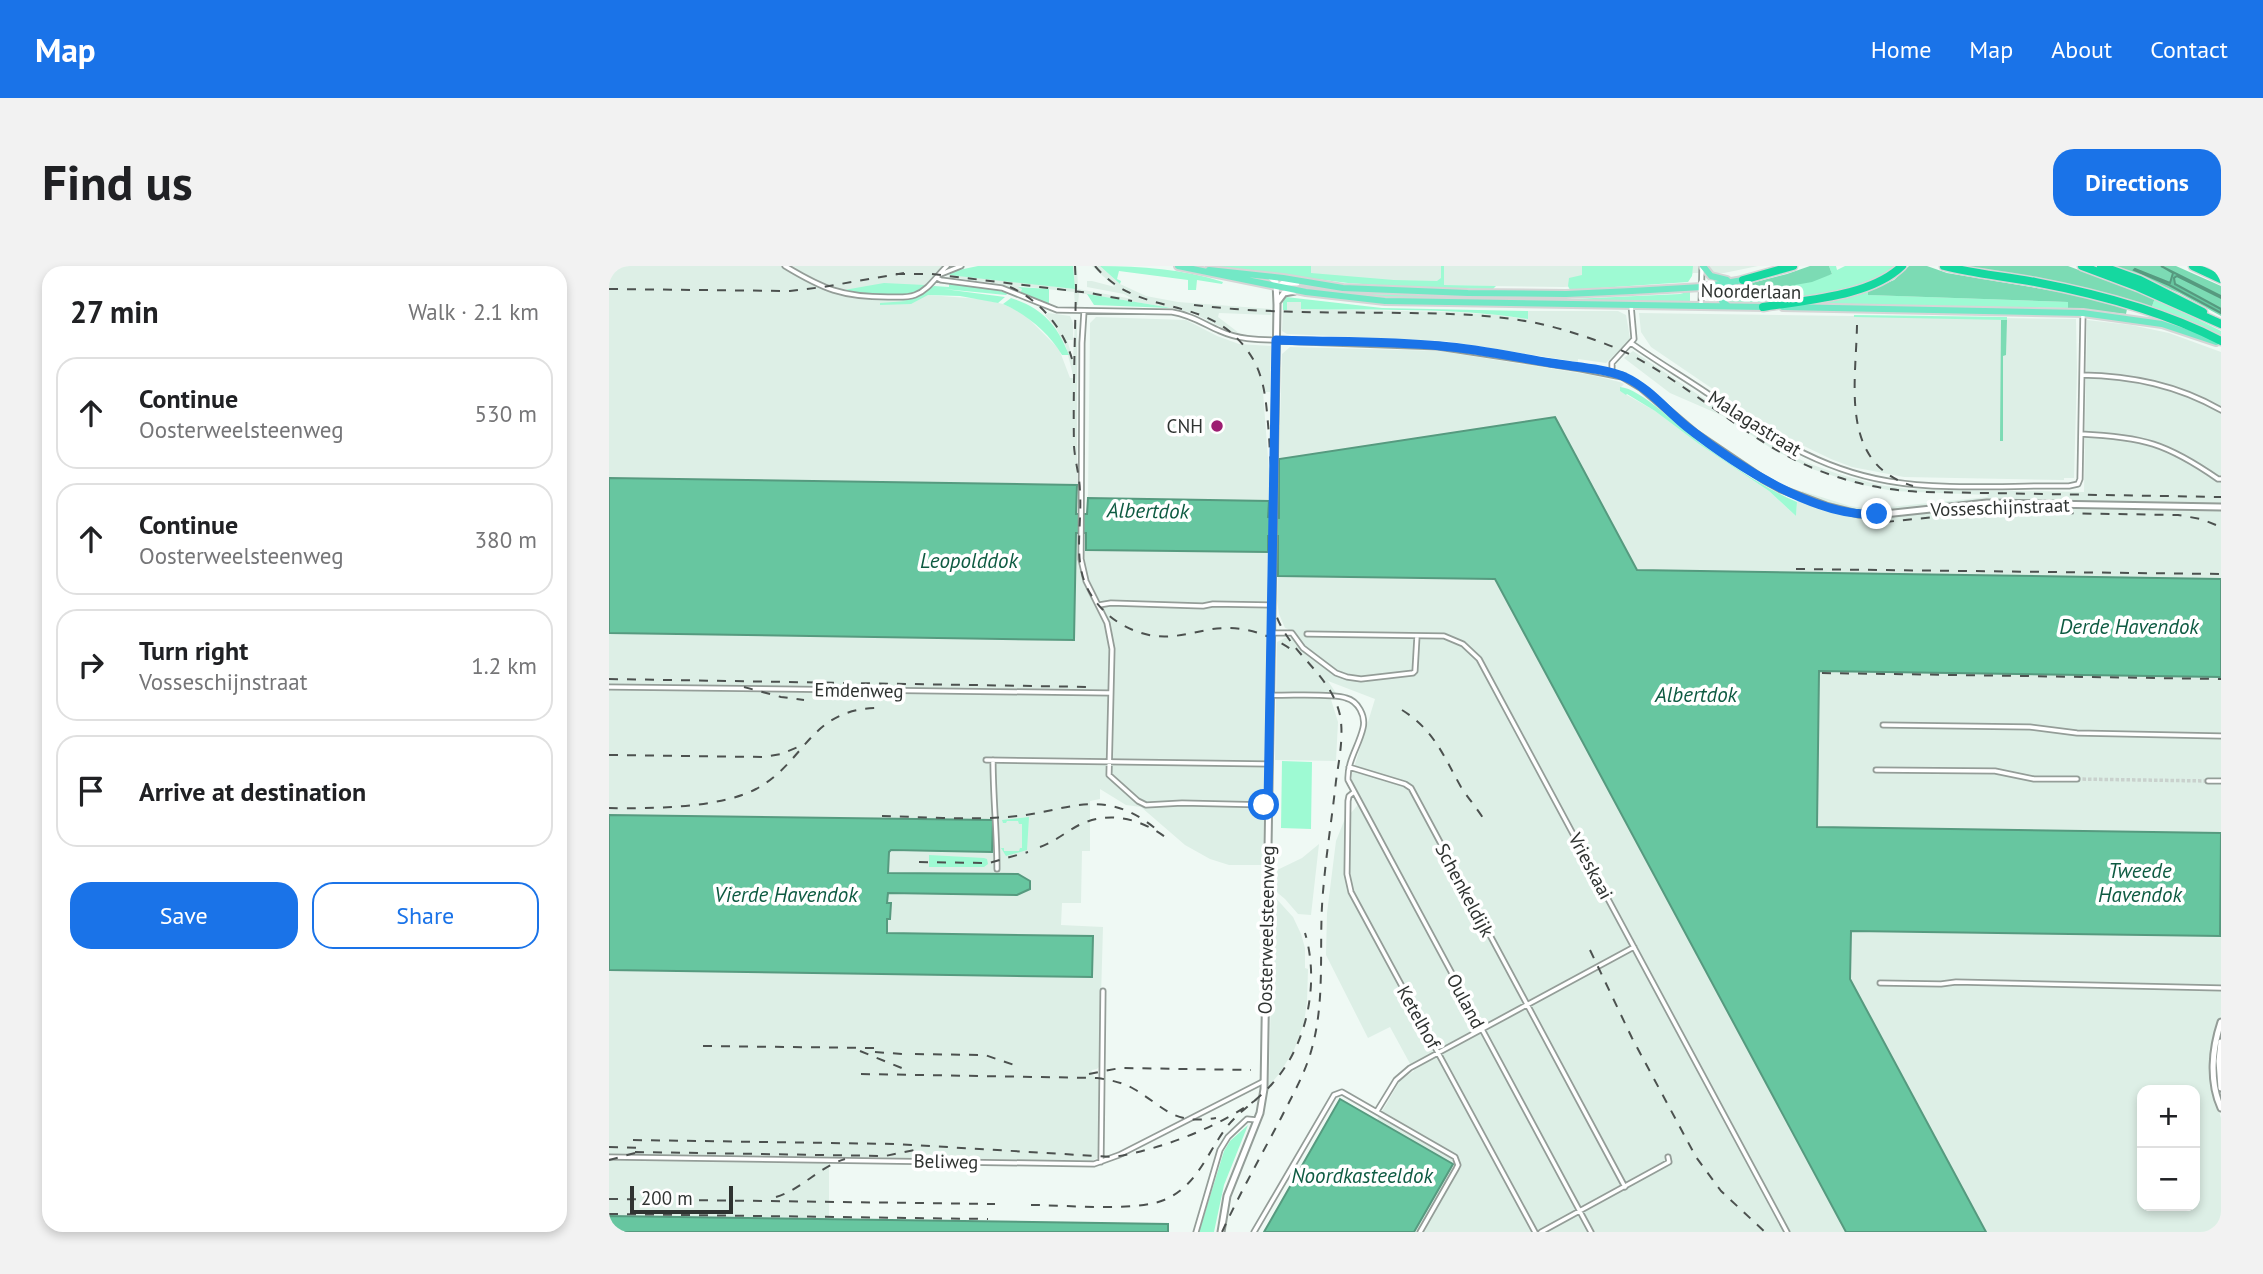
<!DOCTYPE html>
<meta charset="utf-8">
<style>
body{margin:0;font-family:"PT Sans",sans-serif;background:#f2f2f2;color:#202124}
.controls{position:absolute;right:21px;bottom:21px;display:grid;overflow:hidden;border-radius:14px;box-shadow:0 4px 10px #0003}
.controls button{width:63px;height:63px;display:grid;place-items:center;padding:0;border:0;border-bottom:2px solid #e0e0e0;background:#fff;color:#202124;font:35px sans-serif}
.scale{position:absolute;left:21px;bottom:18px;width:103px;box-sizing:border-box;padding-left:7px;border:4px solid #2f3331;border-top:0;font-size:19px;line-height:24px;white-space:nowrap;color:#2f3331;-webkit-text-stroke:5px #fff;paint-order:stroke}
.stop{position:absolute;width:21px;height:21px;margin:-16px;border:5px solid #1a73e8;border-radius:50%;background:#fff}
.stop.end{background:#1a73e8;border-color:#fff;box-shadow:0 2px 7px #0008}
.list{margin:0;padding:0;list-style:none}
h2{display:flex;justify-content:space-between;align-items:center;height:91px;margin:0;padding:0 28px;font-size:30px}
h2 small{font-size:23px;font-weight:400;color:#757577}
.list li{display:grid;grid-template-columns:46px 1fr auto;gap:21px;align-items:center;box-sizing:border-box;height:112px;margin:0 14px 14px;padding:0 14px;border:2px solid #e0e0e0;border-radius:21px}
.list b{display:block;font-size:26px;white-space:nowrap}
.list p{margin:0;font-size:23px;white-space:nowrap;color:#757577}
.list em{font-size:23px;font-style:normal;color:#757577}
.actions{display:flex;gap:14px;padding:21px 28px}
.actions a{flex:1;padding:16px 0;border:2px solid #1a73e8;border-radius:21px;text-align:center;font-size:24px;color:#1a73e8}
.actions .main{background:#1a73e8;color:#fff}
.icon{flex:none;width:38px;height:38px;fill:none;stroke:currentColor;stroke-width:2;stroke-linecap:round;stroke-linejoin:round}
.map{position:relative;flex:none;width:1612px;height:966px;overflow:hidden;border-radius:21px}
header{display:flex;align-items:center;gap:42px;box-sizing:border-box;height:98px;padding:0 35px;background:#1a73e8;color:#fff}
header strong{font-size:33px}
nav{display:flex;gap:38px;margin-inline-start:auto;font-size:24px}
.intro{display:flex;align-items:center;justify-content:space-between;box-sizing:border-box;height:168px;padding:0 42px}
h1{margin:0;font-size:49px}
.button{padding:18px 32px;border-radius:21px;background:#1a73e8;color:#fff;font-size:24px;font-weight:700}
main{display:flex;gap:42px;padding:0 42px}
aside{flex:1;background:#fff;border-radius:21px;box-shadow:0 4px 10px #0003}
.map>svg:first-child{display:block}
</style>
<header>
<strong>Map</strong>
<nav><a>Home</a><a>Map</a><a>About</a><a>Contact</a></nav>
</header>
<div class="intro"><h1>Find us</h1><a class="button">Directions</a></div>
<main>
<aside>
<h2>27 min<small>Walk · 2.1 km</small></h2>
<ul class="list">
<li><svg class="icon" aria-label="ahead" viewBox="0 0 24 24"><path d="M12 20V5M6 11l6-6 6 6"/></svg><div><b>Continue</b><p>Oosterweelsteenweg</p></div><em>530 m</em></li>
<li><svg class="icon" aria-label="ahead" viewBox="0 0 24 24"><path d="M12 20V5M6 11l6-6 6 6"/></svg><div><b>Continue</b><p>Oosterweelsteenweg</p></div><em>380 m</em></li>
<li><svg class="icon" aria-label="right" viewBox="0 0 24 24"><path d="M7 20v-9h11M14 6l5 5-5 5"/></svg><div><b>Turn right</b><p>Vosseschijnstraat</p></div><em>1.2 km</em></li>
<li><svg class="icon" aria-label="arrive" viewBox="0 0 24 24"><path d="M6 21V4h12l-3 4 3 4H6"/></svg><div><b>Arrive at destination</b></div></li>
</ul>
<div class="actions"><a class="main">Save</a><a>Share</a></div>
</aside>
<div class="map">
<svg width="1612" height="966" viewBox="0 0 1612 966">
<rect width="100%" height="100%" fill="#eff9f4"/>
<path fill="#ddefe6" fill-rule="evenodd" d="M0 0H336L316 19 319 29 372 33 394 38 414 47 450 83 461 112H464L463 105 457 81 447 62 436 49 439 47 461 50 464 57V74H458L464 93 466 56 468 57V219L0 212Z
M464 0H468L469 23 524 33 515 28 478 21V15H483L506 21 483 0H491L511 18 537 30 569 36 662 43V49L610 47 609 51 630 67 618 64 584 47 557 41 470 27 469 39H466L465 26 410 20 413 23 411 27 384 17 340 11V9L372 11 465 23Z
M627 0H1149L1115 7H1084L1079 16 954 21 805 19Z
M678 36H692L693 43 846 46 888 49 918 53 919 45H1009L1017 49 1021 72 1020 75 997 97 969 93V96L837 75 678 68 673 65 674 44 678 43Z
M1030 47 1467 53 1468 105 1465 212H1455V214L1295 211 1243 201 1222 193 1170 168 1042 81 1032 66Z
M487 51 577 54 608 70 630 78 662 80 661 126H654L660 205V235L479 232 481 57Z
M1478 54 1522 59 1560 67 1612 86V313L1028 304 945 151 670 193 673 88 681 81 831 85 982 109 1011 116 1015 118 1012 121 1011 125 1046 145 1090 178 1160 225 1187 250 1188 236 1193 225 1241 240 1261 243 1379 231 1378 229 1284 225 1249 218 1203 203 1163 183 1114 150 1061 127 1015 92 1024 85 1166 180 1196 196 1229 208 1270 219 1299 223 1475 226Z
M467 267H477L478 284 659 286 654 599H620L601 593 576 579 532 541 517 539 491 523V533L481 535V585H473L472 637H453L452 659 494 661 490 801 488 803 483 804 482 807 491 816 490 891 483 895 220 891V953L0 950V704L483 711V670L278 667V653L282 637H278L279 627H281L282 607H279L280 586 383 585 384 554 0 549V367L465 374Z
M669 310 886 313 1237 966H805L844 898 768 854 792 813 805 805 781 761 759 772 717 689 718 647 727 575 735 555 753 534 743 515V508L766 433 719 415 727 427H720L729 456 727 495 666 494 668 376 676 372H684L679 363 676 362 670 348 668 335Z
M1210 405 1612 411V567L1208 561Z
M710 578 702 649 689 648 676 633 664 623V606L693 592Z
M1612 598V749L1605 777V826L1612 852V966H1377L1241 713 1242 666 1610 670ZM1533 824H1586V940H1533Z
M664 629 684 651 692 668 696 682V702L699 703 698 735 695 757 685 784 670 808 660 820Z"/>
<path fill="#9efad3" d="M369 0H464L466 23 340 9 345 5Z
M491 0C532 0 574 3 614 16L613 18 588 14 587 24H579V14L510 5 508 13 512 15 511 18Z
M602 0H702V7L785 14 828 15 832 12V0H835V19L887 20 884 23 810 22 739 17Z
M973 0H1084L1083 10 1079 16 961 24 959 20 960 12 973 9Z
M1220 0H1227L1228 4 1236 0H1288C1251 28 1196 34 1150 36 1139 36 1128 38 1117 36L1114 32 1160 25 1223 8Z
M275 17 316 19C313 21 309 25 306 26 295 31 248 27 235 24Z
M340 18 379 22 399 27 397 29 335 23 396 31 389 37 351 30 319 29 302 38 271 39V37L298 35 290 34 305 32 325 20 340 21Z
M681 18 758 28 952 31 954 34 789 32 728 27 680 20Z
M409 21 440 23V39L411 27 413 23Z
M1081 25V35H962L963 33 1071 28Z
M1259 25 1260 29 1459 36V42L1198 38Z
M478 28 557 41 561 42 485 39Z
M677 31 773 42 919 45V53C844 41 768 45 692 43V36H678V44H674V36Z
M402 32C433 42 448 58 460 89H453C440 67 417 48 394 38Z
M1546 32 1612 65V71L1542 43Z
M1245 49 1398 51V54L1245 51Z
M1011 121C1031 122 1073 163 1091 177 1122 199 1153 221 1188 236L1187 250 1160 225 1090 178 1046 145 1018 128 1017 129 1011 125Z
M673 495 703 496 702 563 672 562Z
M420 551 418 584 397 590 392 582H395V585H410L411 582H413V558H410L409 555H398L397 557H394L393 554Z
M320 589 375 592 378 593 379 598 375 601H320Z
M639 859 615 919 605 966H590L615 885 621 875Z"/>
<path fill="#7cdbb4" d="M1201 0H1220L1223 8 1203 16 1114 32 1116 24 1119 23 1178 8Z
M1300 0H1318L1338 7 1463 28 1518 43 1517 48 1459 42V36L1259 29V25L1285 14Z
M1350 0H1459L1546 32 1542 43Z
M1504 0H1567L1612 20V50L1570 27Z
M1392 54H1398L1397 89 1394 90V175H1391Z"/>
<path fill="#67c6a0" stroke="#569a7f" stroke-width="2" d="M1552 0 1612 30V32L1568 10 1565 12 1566 18 1612 43V47L1560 19 1525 4 1526 3 1561 17 1564 7Z
M946 151 1028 304 1612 313V411L1210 405 1208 561 1612 567 1611 670 1242 665 1241 713 1377 966H1237L886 313 669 310V270H659V286L477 284V267H467L465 374 0 367V212L468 219 467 248H478L479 232 660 235 659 251 670 252V193Z
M0 549 384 554 383 586 282 584 280 586 279 607 409 608 421 615V623L408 629 279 627 278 637H282L281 653H278V667L484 670 483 711 0 704Z
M731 833 844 898 805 966H655Z
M0 950 559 958V966H0Z"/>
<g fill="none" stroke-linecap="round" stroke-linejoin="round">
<path stroke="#c9d1cd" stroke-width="3.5" stroke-dasharray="3.5 2" stroke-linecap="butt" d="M1468 513 1599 515"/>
<g stroke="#949d98" stroke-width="7">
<path id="street" d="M176 0C214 23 233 31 279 31 288 31 298 32 306 29 320 24 328 9 338 0
M332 8 352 0
M328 12 332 14 393 22 448 44 563 46C582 49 595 58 611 65 629 73 647 74 667 74
M1092 40 1093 0
M475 45 473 77 472 293 477 315 498 357 503 383 500 509 529 535 537 539 573 537 659 539
M1022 77C1047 95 1073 110 1098 127 1156 167 1208 203 1279 215 1335 225 1402 219 1460 220L1469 218 1471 213 1474 47
M1003 108V97L1025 73 1022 39
M1473 109C1523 110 1568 119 1612 144
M1472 168C1534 171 1557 177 1609 213H1612
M490 339 502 337 594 340 604 338 662 339
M662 367H683L694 382 727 407 738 411 752 413 804 407 806 405 808 370
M698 368 835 370 854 378 870 393 1178 966
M0 421 501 427
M661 429C679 430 723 427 737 432 749 435 757 450 754 462 750 480 738 495 739 514L982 966
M1274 459 1421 461 1468 467 1612 470
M377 494 660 498
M384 494C384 531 388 566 388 603
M740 501 796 518 802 522 1016 921
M1267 504 1386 505 1425 513H1468
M1599 515H1612
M745 526 740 530 739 535 738 608 742 626 926 966
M1271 717 1332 718 1347 716 1612 722
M768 845 787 814 801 802 1025 681
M0 891 485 898 510 889 655 815
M492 896 494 725
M587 966 611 884 619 871 638 853 648 854
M645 966 725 829 733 826 846 891 849 899 847 903 811 966
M932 966 1060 896 1059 891"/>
</g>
<g stroke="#949d98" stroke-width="9">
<path id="secondary" d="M668 21 674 17H688
M669 35 675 27 686 25
M667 74 829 80 972 102 1013 110 1033 122 1086 167 1154 213 1172 223 1217 240 1249 248 1266 249 1378 237 1612 241
M1612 756C1603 783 1600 815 1612 842
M1612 776 1610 795 1612 822
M612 966 618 930 651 847 655 823 668 39 667 16 661 11"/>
</g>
<g stroke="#d5d6d6" stroke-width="10">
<path id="primary" d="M569 0 697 26 776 35 1156 41
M1094 0 1102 10 1118 14
M600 4 674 12 734 22 859 27 957 28 1023 25 1093 21 1134 14
M1119 40 1113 35 1111 29 1115 22 1120 20
M1174 41 1474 47 1553 58 1607 76"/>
</g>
<g stroke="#d5d6d6" stroke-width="11">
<path id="highway" d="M1335 0C1365 8 1395 10 1426 16 1489 28 1555 45 1612 75
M1473 0 1529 21 1612 58
M1492 0 1531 14 1594 46
M1584 0 1612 13
M1134 14 1184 0
M1154 41C1196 34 1261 31 1293 0"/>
</g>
<use href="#street" stroke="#fff" stroke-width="3.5"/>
<use href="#secondary" stroke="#fff" stroke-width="5"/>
<use href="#primary" stroke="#73e8c6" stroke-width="6"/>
<use href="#highway" stroke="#15d8a0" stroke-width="8"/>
<path stroke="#4c514f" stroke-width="2" stroke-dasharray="9 9" stroke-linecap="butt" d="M466 0 467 20C466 73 464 127 465 180 466 196 471 211 471 227 473 257 465 289 476 317 487 344 512 363 540 369 560 373 578 368 598 364 629 358 657 366 683 384
M486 0C531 54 596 26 638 84 657 109 657 138 660 169 661 193 664 217 664 241 664 270 660 301 663 330 668 383 720 401 731 449 735 470 730 494 727 515 723 552 717 589 714 626 709 681 718 738 700 792 693 813 682 832 672 852 652 890 631 927 613 966
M287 8H323L481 27 523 35
M401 21C431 34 454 62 463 93
M0 23 181 25 214 21 295 7
M585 39C657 48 730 46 802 47 853 48 905 49 955 64 978 71 1003 79 1024 90 1076 118 1120 157 1171 186 1215 211 1267 225 1317 226L1612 231
M1248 59C1247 119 1230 198 1304 220
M1276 256 1378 246 1569 249 1592 253 1612 261
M1187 303 1612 308
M1213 407 1612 413
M0 413 482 421
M135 421 172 431 195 434
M793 444C825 464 834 489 852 521 859 532 867 541 874 552
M0 489 154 491 172 488 189 481
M0 542C40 543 112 542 147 523 197 496 200 444 267 442
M273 550C314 551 357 554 398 551 458 547 492 518 547 563
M431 581C445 576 457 566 470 559 501 544 534 553 560 574
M310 596 380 597 419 586
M981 684 1023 772 1087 891 1112 925 1156 966
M94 780 266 782
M251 785 300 805
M266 786 294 788
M306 788 376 789 408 800
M252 808 488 812C501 814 513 816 525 823 557 842 564 859 607 852
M480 808 511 802 642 804
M24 874 287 878 504 891C551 884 610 861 648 833
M0 881 35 882
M26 886 276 890 306 884
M0 894 26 887
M167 931C193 923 210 901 236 893
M0 933 386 938
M422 939C456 939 526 946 555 934 588 920 597 889 617 862 630 845 649 834 663 818 698 780 711 717 696 667
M0 948 379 953"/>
</g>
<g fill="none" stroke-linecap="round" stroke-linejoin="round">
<path stroke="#1a73e8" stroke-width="9" d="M655 539H659L667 74C722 76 777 75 832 80 869 83 906 91 942 97 966 101 994 102 1016 111 1040 122 1057 144 1078 161 1125 198 1206 252 1268 248"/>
</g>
<circle fill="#9d1e72" stroke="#fff" stroke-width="2.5" cx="608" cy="160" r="7"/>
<g text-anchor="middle" stroke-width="7" stroke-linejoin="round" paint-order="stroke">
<g font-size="19" fill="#2f3331" stroke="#fff">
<text transform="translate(1142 25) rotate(1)" y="7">Noorderlaan</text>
<text transform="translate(1146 157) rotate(32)" y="7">Malagastraat</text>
<text transform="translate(1391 241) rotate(-2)" y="7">Vosseschijnstraat</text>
<text transform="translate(250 424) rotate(1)" y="7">Emdenweg</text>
<text transform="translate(982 600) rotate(62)" y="7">Vrieskaai</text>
<text transform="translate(856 624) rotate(62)" y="7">Schenkeldijk</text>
<text transform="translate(657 664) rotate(-89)" y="7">Oosterweelsteenweg</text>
<text transform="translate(857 735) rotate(62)" y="7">Ouland</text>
<text transform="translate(810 751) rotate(61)" y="7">Ketelhof</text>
<text transform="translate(337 895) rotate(1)" y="7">Beliweg</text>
</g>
<g font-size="19" fill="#2f3331" stroke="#fff" text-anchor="end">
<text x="594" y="167">CNH</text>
</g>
<g font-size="21" font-style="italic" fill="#0e5b42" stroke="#fff">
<text transform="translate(539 245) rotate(1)" y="7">Albertdok</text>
<text x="360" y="302">Leopolddok</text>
<text x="1520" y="368">Derde Havendok</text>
<text x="1087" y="436">Albertdok</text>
<text x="1531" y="612">Tweede<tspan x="1531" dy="24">Havendok</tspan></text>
<text x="177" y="636">Vierde Havendok</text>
<text x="753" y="917">Noordkasteeldok</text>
</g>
</g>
</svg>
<div class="controls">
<button>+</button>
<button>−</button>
</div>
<div class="scale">200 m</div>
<div class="stop" style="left:655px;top:539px"></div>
<div class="stop end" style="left:1268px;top:248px"></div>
</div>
</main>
